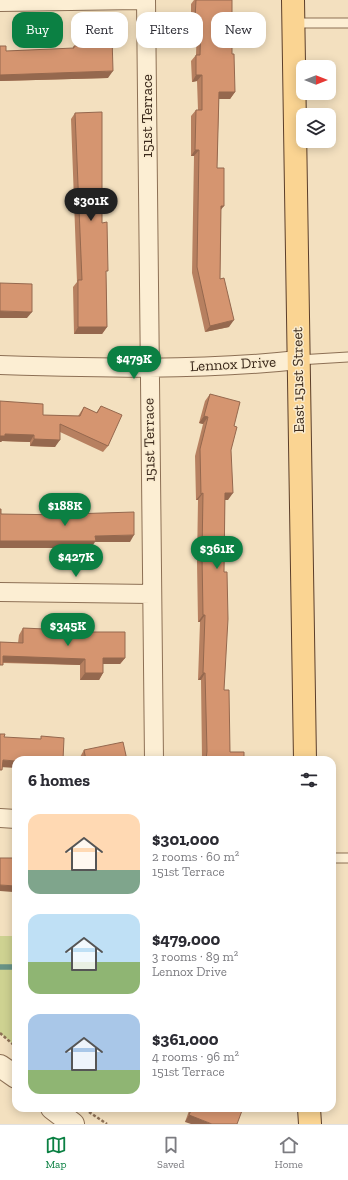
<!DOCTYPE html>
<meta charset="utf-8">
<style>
:root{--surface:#fff;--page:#f7f7f7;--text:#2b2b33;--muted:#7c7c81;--line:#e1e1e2;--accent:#0b8043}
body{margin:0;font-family:"Zilla Slab",serif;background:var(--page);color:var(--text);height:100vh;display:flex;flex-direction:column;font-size:15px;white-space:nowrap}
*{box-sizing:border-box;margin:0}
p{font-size:13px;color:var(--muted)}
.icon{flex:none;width:22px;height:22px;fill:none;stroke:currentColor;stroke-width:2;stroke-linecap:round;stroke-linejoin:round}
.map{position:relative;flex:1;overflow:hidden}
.side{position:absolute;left:12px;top:756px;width:324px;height:356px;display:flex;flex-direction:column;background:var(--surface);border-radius:12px;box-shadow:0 2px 10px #0003}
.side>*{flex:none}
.hud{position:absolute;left:12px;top:12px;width:324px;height:36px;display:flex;gap:8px}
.needle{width:26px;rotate:90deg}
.controls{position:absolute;left:296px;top:60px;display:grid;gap:8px}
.controls a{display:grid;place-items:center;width:40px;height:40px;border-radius:8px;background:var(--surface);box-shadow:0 2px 10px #0003;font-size:20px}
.price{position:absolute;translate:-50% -34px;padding:0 9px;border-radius:14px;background:var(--accent);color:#fff;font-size:13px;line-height:26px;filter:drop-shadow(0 1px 2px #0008)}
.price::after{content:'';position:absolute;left:50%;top:24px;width:12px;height:9px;margin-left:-6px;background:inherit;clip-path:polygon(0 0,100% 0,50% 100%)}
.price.selected{background:#222;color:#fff}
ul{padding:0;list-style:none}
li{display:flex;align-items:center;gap:12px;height:100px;padding:0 16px}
li span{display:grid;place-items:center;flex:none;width:112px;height:80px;border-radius:12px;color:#555}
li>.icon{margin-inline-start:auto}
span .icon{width:48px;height:48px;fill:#fffc;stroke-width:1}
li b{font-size:17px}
h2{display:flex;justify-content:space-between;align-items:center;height:48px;padding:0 16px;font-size:17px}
.tag{padding:0 14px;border-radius:12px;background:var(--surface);box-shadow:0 2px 10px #0003;font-size:14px;line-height:36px}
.tag.selected{background:var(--accent);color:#fff}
.dock{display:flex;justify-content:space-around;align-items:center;height:56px;border-top:1px solid var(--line);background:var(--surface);font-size:11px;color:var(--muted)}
.dock a{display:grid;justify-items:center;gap:2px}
.dock .selected{color:var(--accent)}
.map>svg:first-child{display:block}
.green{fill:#ced291}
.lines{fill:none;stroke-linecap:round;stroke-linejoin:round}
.stream{stroke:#689386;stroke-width:5.5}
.service-casing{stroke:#8d7055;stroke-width:11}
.minor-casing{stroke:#8d7055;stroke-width:20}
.tertiary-casing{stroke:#8d7055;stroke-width:24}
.primary-casing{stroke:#5b3e2a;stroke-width:24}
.path{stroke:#8d7055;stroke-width:2.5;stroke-dasharray:3 2;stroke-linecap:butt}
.service{stroke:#fceed3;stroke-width:9}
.minor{stroke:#fceed3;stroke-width:18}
.tertiary{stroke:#fceed3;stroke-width:22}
.primary{stroke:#fad492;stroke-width:22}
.wall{fill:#b78060}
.shaded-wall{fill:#95684e}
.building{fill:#d59570;stroke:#95684e}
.labels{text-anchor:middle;stroke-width:3;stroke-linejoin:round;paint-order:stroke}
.street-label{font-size:15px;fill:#3b291b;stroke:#f9ebcf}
</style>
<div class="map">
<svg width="348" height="1124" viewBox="0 0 348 1124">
<rect width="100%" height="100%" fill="#f3e0bf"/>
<path class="green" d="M0,936H16V1047L0,1033Z"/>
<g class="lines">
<path class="stream" d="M0,967H16"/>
<defs>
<path id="service" d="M293,23H348
M298,360L348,357
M332,858H348"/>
<path id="minor" d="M146,0L154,760
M0,2L140,0
M0,365C99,368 199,371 298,360
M0,592L151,594
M0,818L16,819"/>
<path id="tertiary" d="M0,1066L16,1077
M52,1108L73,1124"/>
<path id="primary" d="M293,0L305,760
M309,1108L310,1124"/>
</defs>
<use href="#service" class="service-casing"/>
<use href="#minor" class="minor-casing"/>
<use href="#tertiary" class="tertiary-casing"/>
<use href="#primary" class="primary-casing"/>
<path class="path" d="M0,1033L16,1047
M89,1112L107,1124"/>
<use href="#service" class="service"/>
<use href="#minor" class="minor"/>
<use href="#tertiary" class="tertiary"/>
<use href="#primary" class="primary"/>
</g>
<path class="wall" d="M194,0H232V54L235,92L230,99H219L217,168L221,211L220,279L229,327L205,332L192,273L194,156H191V116L196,110H198L197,81L192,82L191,61L196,55L197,24H191V4Z
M92,38L108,78L0,81V46L6,51L72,49L74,46L88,45V44Z
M75,113L102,223L106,273L107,327L102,334H74L73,287L77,282L71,119Z
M210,394L234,426L231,450L228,500H225L224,572V690L230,752L244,760H202L201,680H198L200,622H198L197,562L198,500H196L195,456L203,424L199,423L205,401Z
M0,401L43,415L78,416L84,407L96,413L101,406L108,446L103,452L60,432L55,447L30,446V442L2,441L1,442Z
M23,628L67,632L125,658L120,664H103V673L99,680H80V665L3,663L0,642L18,643L19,635Z
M84,750L127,760H80V757Z
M190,1108H243L185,1122Z"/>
<path class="shaded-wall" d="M195,18H201L197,24H191Z
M113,71L108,78L0,81V75Z
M196,75H202L197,81L192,82Z
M219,92H235L230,99H215Z
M195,150H199L194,156H191Z
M221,206H224L219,212Z
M0,311L32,312L27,318H0Z
M234,320L229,327L205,332L210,326Z
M78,327H107L102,334H74Z
M204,416L208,417L203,424L199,423Z
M5,434L34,435L30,442L2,441L1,442H0V436Z
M34,439L60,440L55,447L30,446Z
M203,493L198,500H196L201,494Z
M225,493H233L228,500H220Z
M134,535L130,542H95L91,548H0V541L95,536Z
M203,615H205L200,622H198Z
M3,656L85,659L80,665L0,662Z
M103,658H125L120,664H99Z
M85,673H103L99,680H80Z
M203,673H205L201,680H198Z
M3,760L16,761V768L0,767Z
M0,885L16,886V888L13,892L0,891Z
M189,1115L212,1124H191L185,1122Z"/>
<path class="building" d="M196,0H232V54H234L235,92H219L217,168H224V206H221L220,279L224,278L234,320L210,326L197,267L199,150H195L196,110H202V75H196V55H200L201,18H195Z
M112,37L113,71L0,75V46H6V51L74,48V46L93,45L92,38Z
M102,112V223L107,222L108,271H106L107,327H78V280H82L75,113Z
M0,283L32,284V312L0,311Z
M210,394L240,402L234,426L237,427L231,450L233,493H225L224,572H227L228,619L224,690H229L230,752H244V760H206L207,751L205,673H203L205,615H203L202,555L203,493L201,494L200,449L208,417L204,416Z
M0,401L43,404V415L80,416L84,407L97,413L101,406L122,415L108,446L60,424V440L34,439V435L5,434V436H0Z
M0,509H1V514L71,515V514L134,512V535L95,536L96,541H0Z
M23,628L67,630V632H125V658H103V673H85V659L3,656V665H0V642L23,643Z
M0,734H5L4,737L41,739V736L64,738L63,760H16V761L3,760L2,770H0Z
M123,742L127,760H86L84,750Z
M0,858H16V886L0,885Z
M192,1108H243L237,1124H212L189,1115Z"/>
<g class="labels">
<g class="street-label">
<text transform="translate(147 116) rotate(-90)" y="5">151st Terrace</text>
<text transform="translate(233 364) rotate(-3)" y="5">Lennox Drive</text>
<text transform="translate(298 380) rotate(-91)" y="5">East 151st Street</text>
<text transform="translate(149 440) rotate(-91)" y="5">151st Terrace</text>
</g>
</g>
</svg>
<div class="controls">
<a><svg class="needle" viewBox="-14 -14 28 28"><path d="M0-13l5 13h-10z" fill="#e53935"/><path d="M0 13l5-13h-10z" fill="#7c7c81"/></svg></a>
<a><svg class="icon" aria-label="layers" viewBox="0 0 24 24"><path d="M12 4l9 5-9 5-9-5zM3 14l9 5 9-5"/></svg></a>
</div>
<b class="price selected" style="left:91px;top:222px">$301K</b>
<b class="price" style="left:134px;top:380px">$479K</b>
<b class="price" style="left:65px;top:527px">$188K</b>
<b class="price" style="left:217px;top:570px">$361K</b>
<b class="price" style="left:76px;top:578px">$427K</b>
<b class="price" style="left:68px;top:647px">$345K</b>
<div class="hud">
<a class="tag selected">Buy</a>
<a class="tag">Rent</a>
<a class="tag">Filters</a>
<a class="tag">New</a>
</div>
<section class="side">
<h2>6 homes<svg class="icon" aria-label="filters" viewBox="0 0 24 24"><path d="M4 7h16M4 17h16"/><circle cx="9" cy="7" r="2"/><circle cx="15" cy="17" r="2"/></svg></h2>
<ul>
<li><span style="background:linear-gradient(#ffd9b3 70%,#7fa58c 0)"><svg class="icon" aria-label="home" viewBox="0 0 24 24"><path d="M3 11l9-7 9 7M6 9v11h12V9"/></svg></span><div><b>$301,000</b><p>2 rooms · 60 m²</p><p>151st Terrace</p></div></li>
<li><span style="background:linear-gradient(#bfe0f5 60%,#8fb573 0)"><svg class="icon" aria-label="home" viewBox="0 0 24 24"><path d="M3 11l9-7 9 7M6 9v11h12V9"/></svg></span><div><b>$479,000</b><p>3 rooms · 89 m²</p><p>Lennox Drive</p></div></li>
<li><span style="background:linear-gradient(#a9c7e8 70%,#8fb573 0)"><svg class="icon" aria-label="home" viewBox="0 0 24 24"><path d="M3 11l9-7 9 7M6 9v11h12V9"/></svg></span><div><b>$361,000</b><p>4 rooms · 96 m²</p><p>151st Terrace</p></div></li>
</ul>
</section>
</div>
<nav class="dock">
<a class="selected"><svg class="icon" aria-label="map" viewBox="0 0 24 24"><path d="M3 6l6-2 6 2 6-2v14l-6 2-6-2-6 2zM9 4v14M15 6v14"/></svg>Map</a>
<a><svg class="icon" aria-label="saved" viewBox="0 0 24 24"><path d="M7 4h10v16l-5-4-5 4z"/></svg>Saved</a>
<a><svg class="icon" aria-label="home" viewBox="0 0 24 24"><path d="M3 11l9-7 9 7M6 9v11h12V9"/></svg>Home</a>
</nav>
